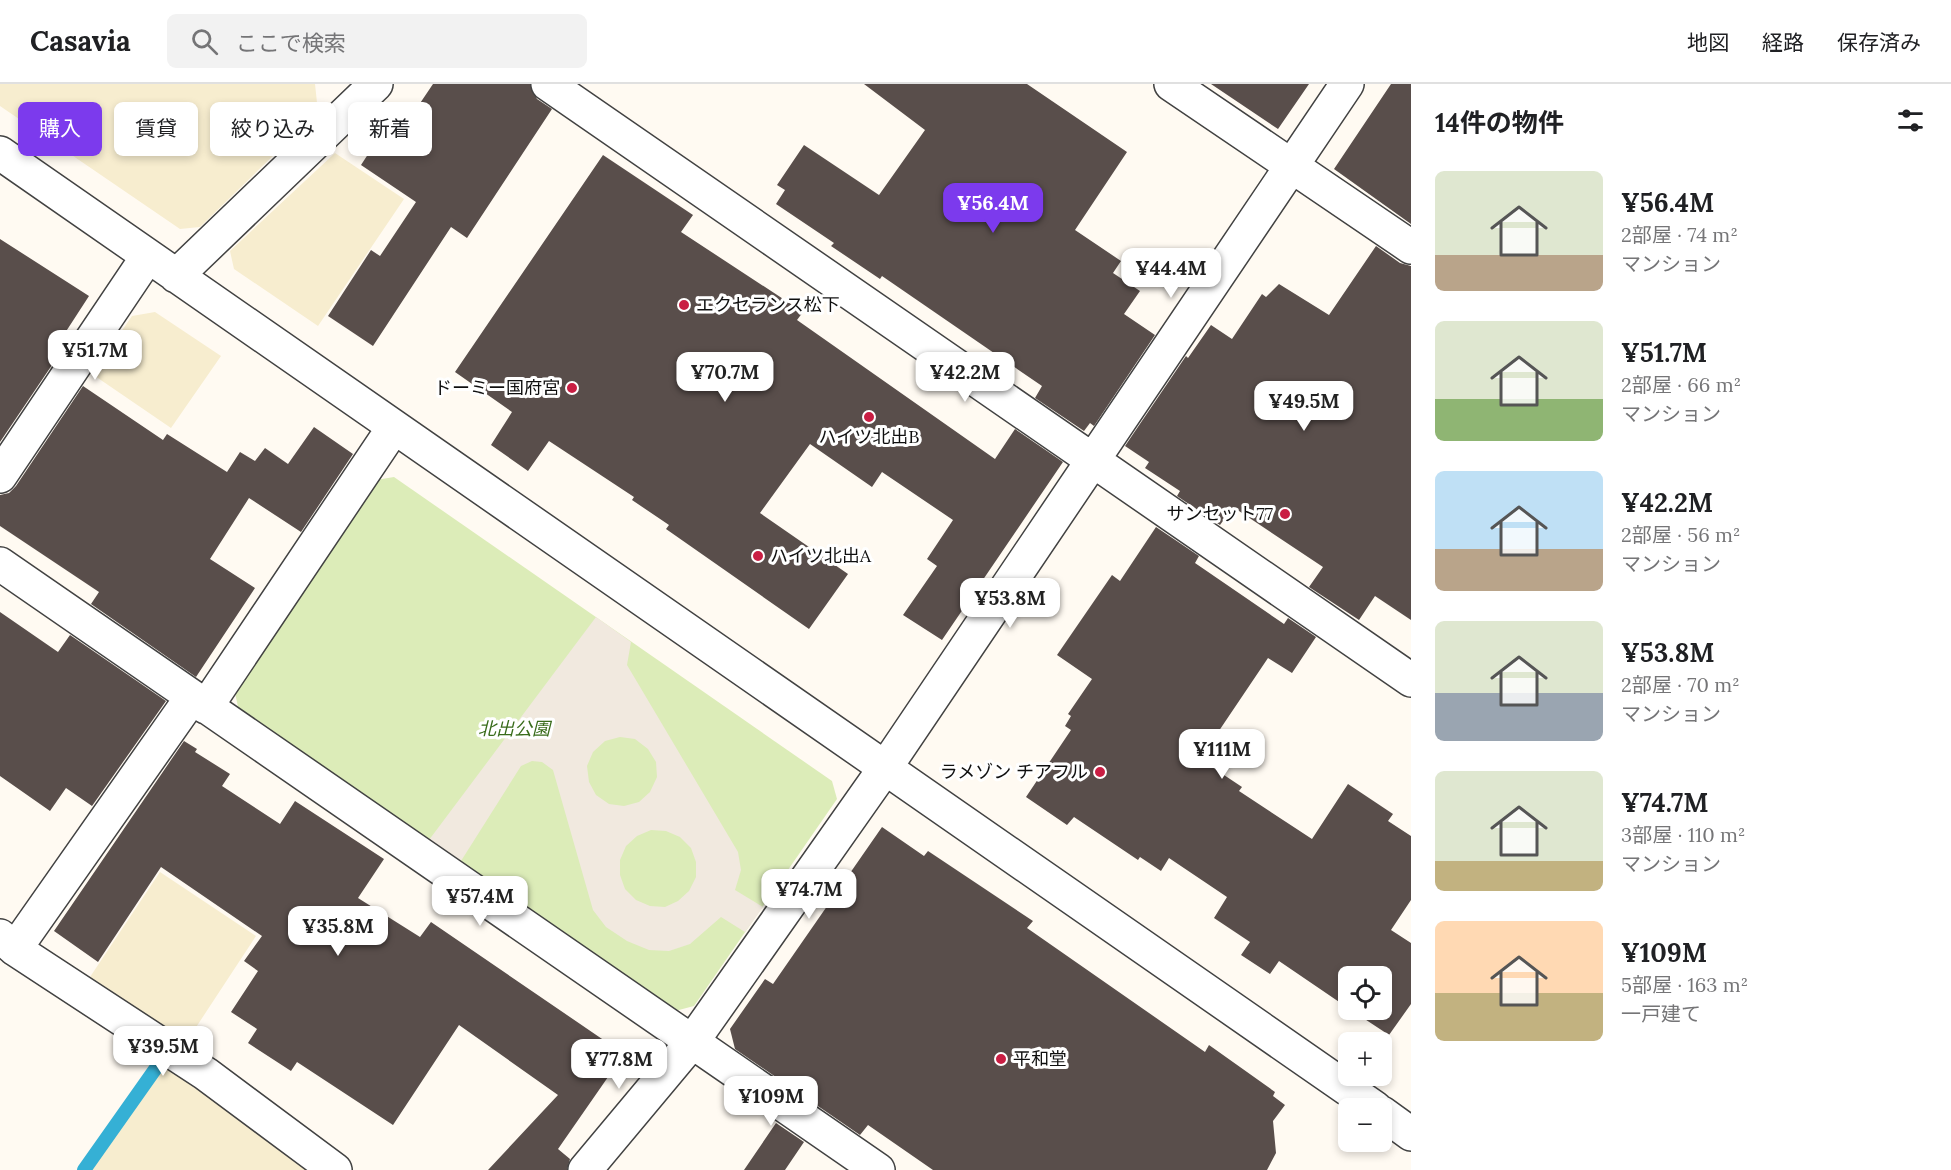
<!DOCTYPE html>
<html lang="ja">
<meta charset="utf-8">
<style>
:root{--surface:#fff;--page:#f2f2f2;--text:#202124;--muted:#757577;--line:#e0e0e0;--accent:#7c3aed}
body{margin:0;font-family:Lora,"Noto Sans JP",serif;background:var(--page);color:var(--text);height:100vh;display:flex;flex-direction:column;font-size:22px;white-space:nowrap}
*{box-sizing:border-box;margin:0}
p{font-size:20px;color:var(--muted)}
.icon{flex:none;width:33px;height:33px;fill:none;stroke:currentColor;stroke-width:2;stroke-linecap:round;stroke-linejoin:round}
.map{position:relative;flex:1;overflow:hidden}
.side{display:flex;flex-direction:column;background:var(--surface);width:540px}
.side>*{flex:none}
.top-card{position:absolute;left:18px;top:18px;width:570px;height:54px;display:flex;gap:12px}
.buttons{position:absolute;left:1338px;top:882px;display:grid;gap:12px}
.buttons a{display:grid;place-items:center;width:54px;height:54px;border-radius:9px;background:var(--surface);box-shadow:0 3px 9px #0003;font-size:30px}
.price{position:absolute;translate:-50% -51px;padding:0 14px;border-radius:12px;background:#fff;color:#222;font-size:20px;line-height:39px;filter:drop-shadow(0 2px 3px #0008)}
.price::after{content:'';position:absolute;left:50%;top:36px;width:18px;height:14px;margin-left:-9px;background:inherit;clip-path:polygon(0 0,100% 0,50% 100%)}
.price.selected{background:var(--accent);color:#fff}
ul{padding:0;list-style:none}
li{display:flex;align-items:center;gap:18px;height:150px;padding:0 24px}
li span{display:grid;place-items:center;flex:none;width:168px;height:120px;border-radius:9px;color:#555}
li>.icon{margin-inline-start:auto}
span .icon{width:72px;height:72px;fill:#fffc;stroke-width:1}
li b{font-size:26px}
h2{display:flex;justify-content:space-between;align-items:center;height:72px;padding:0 24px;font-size:26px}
.chip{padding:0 21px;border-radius:9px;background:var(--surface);box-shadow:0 3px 9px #0003;font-size:21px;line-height:54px}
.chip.selected{background:var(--accent);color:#fff}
header{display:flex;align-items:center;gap:36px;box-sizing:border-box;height:84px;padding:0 30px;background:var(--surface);border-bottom:2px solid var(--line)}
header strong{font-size:28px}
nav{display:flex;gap:33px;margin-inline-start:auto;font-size:21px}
.search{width:420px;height:54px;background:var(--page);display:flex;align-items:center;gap:15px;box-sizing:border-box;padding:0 21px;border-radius:9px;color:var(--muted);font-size:22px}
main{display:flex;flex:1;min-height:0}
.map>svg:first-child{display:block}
.farmland{fill:#f7edcf}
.green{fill:#dcecb8}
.plaza{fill:#f1e9df;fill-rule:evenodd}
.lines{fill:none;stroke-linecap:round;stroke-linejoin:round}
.stream{stroke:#35b0d5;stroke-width:14}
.building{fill:#594e4b}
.minor-casing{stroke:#424242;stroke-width:36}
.minor{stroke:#fff;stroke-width:33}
.poi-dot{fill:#c91e43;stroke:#fff;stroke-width:2}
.labels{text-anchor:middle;stroke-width:6;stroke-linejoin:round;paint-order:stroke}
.poi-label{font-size:18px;fill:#0f0f0f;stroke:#fff;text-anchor:start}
.park-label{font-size:18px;font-style:italic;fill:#396c1b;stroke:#fff}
</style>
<header>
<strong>Casavia</strong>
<div class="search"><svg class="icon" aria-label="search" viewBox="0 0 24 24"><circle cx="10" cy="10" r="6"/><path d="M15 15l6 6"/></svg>ここで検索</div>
<nav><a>地図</a><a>経路</a><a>保存済み</a></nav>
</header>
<main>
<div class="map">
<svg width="1411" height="1086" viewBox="0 0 1411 1086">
<rect width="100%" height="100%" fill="#fffaf2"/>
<path class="farmland" d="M0,0H315L318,28L200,143L180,145L0,22Z
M335,69L404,115L318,242L234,185L230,167Z
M155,228L221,272L171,344L92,290L132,232Z
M160,788L256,852L187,957L90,893Z
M165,980L312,1086H91Z"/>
<path class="green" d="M394,393L832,697L837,715L694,922L675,927L238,623L234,604L376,396Z"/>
<path class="plaza" d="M596,533L631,558L627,581L738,768L741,786L735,806L763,823L745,848L721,833L690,860L669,867L649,866L627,857L606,843L593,826L553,686L542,678L532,677L521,682L461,777L429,756ZM620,653L635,655L648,665L656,678L657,693L650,708L639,718L624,722L609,720L596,711L589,698L587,682L593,668L605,657ZM651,746L666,747L680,753L691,764L696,778V793L689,807L678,817L665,823L650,822L636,816L625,805L620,791V776L626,762L637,752Z"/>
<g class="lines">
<path class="stream" d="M84,1086L156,984"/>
</g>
<path class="building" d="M433,0H530L537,15L552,25L467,154L451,143L373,262L328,232L371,166L380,172L416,118L361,81L389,38L392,40L394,36L404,43Z
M864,0H1027L1127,68L1075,146L1121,177L1113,189L1140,207L1124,230L1155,251L1094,342L1090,339L1084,347L1035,314L1042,302L882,192L880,195L831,162L834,159L776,120L785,106L777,101L804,61L879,111L925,46Z
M1211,0H1309L1278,45Z
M1391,0H1411V140L1334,85Z
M603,71L693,131L681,148L803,228L797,236L995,375L1015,345L1063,378L942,556L903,531L937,482L927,475L953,436L882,388L872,403L810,360L760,429L848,490L809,545L666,445L669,441L632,416L634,413L549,357L528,387L491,361L512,328L455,288Z
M0,155L89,212L52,269L57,272L52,281L0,358Z
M1376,162L1400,179L1411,182V536L1375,512L1359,536L1309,503L1323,483L1233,423L1220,441L1177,412L1180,407L1145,384L1149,378L1125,362L1186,272L1188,274L1211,241L1232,255L1262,210L1266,213L1279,200L1329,231Z
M83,302L163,356L167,350L227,388L240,368L255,377L265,364L288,380L314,343L353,370L301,448L249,414L210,475L255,504L196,593L91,520L99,508L0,442V411L9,409L16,402Z
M1156,443L1199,472L1195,479L1284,540L1288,534L1316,553L1292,589L1268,574L1200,675L1242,703L1239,707L1312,755L1348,700L1393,730L1388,737L1411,752V816L1391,846L1411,859V920L1389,951L1351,926H1382V892H1348V924L1279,877L1270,890L1241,871L1250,858L1214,834L1227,813L1169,774L1161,787L1140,773L1138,776L1074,733L1067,741L1026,713L1071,646L1065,642L1071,632L1068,630L1092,595L1057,571L1112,491L1120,497Z
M0,528L58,568L70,551L166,617L92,722L66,704L50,727L0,692Z
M184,657L197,665L195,668L230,690L222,702L280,740L295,717L384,775L358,814L420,853L431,838L624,970L558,1065L570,1075L567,1086H488L558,1011L459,941L393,1041L297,978L291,987L248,959L257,945L231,928L258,887L244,877L262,852L161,783L98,878L54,847Z
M882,743L924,772L928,767L1033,837L1027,844L1205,968L1209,961L1275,1008L1273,1012L1285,1021L1273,1037L1276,1069L1267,1086H933L868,1041L860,1051L735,965L730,945L765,895L773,900Z
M776,1039L804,1058L785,1086H744Z"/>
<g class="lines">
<defs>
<path id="minor" d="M548,0L1411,596
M1171,0L1411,163
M0,69L1375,1024
M176,192L376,0
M0,392L148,172
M0,480L878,1086
M206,623L394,343
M0,852L15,865L206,990L335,1086
M15,865L192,613
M1382,1029L1411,1050
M585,1086L692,958L885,684L1347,0"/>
</defs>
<use href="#minor" class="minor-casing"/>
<use href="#minor" class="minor"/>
</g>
<g class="poi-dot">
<circle cx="684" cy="221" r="6"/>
<circle cx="572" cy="304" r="6"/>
<circle cx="869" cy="333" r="6"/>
<circle cx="1285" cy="430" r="6"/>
<circle cx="758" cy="472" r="6"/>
<circle cx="1100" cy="688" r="6"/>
<circle cx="1001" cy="975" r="6"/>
</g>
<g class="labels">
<g class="poi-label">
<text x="696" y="227">エクセランス松下</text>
<text x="560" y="310" text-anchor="end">ドーミー国府宮</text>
<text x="869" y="359" text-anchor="middle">ハイツ北出B</text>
<text x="1273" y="436" text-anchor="end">サンセット77</text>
<text x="770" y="478">ハイツ北出A</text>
<text x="1088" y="694" text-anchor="end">ラメゾン チアフル</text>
<text x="1013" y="981">平和堂</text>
</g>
<g class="park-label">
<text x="514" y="651">北出公園</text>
</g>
</g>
</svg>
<div class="buttons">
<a><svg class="icon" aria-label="locate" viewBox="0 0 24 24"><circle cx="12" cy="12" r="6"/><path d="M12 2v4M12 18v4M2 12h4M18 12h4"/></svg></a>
<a>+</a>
<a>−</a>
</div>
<b class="price selected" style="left:993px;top:150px">¥56.4M</b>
<b class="price" style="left:1171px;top:215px">¥44.4M</b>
<b class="price" style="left:95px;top:297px">¥51.7M</b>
<b class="price" style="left:725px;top:319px">¥70.7M</b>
<b class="price" style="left:965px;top:319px">¥42.2M</b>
<b class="price" style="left:1304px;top:348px">¥49.5M</b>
<b class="price" style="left:1010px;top:545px">¥53.8M</b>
<b class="price" style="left:1222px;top:696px">¥111M</b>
<b class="price" style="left:809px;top:836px">¥74.7M</b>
<b class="price" style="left:480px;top:843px">¥57.4M</b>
<b class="price" style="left:338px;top:873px">¥35.8M</b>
<b class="price" style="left:163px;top:993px">¥39.5M</b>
<b class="price" style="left:619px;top:1006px">¥77.8M</b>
<b class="price" style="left:771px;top:1043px">¥109M</b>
<div class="top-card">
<a class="chip selected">購入</a>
<a class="chip">賃貸</a>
<a class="chip">絞り込み</a>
<a class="chip">新着</a>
</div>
</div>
<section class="side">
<h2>14件の物件<svg class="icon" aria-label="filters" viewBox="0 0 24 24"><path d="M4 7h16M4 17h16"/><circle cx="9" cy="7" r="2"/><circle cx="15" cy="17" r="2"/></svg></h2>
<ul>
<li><span style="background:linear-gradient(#dfe7d0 70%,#b9a48a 0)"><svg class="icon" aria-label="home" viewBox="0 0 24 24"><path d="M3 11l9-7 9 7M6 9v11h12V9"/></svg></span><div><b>¥56.4M</b><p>2部屋 · 74 m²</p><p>マンション</p></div></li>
<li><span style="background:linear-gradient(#dfe7d0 65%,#8fb573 0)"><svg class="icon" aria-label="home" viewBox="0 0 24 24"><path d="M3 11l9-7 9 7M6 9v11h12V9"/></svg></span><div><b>¥51.7M</b><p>2部屋 · 66 m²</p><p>マンション</p></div></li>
<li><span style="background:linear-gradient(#bfe0f5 65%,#b9a48a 0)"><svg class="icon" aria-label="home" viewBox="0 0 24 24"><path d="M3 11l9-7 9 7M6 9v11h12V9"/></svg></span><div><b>¥42.2M</b><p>2部屋 · 56 m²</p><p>マンション</p></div></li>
<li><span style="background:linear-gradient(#dfe7d0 60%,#9aa5b1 0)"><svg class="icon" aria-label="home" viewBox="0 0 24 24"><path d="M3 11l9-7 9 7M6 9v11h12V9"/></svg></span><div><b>¥53.8M</b><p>2部屋 · 70 m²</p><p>マンション</p></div></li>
<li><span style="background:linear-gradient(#dfe7d0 75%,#c2b280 0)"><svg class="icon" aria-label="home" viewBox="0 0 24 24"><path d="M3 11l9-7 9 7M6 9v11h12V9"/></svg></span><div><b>¥74.7M</b><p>3部屋 · 110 m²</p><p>マンション</p></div></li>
<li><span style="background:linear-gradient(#ffd9b3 60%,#c2b280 0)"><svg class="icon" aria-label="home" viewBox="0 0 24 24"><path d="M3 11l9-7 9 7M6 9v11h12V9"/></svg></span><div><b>¥109M</b><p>5部屋 · 163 m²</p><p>一戸建て</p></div></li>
</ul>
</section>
</main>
